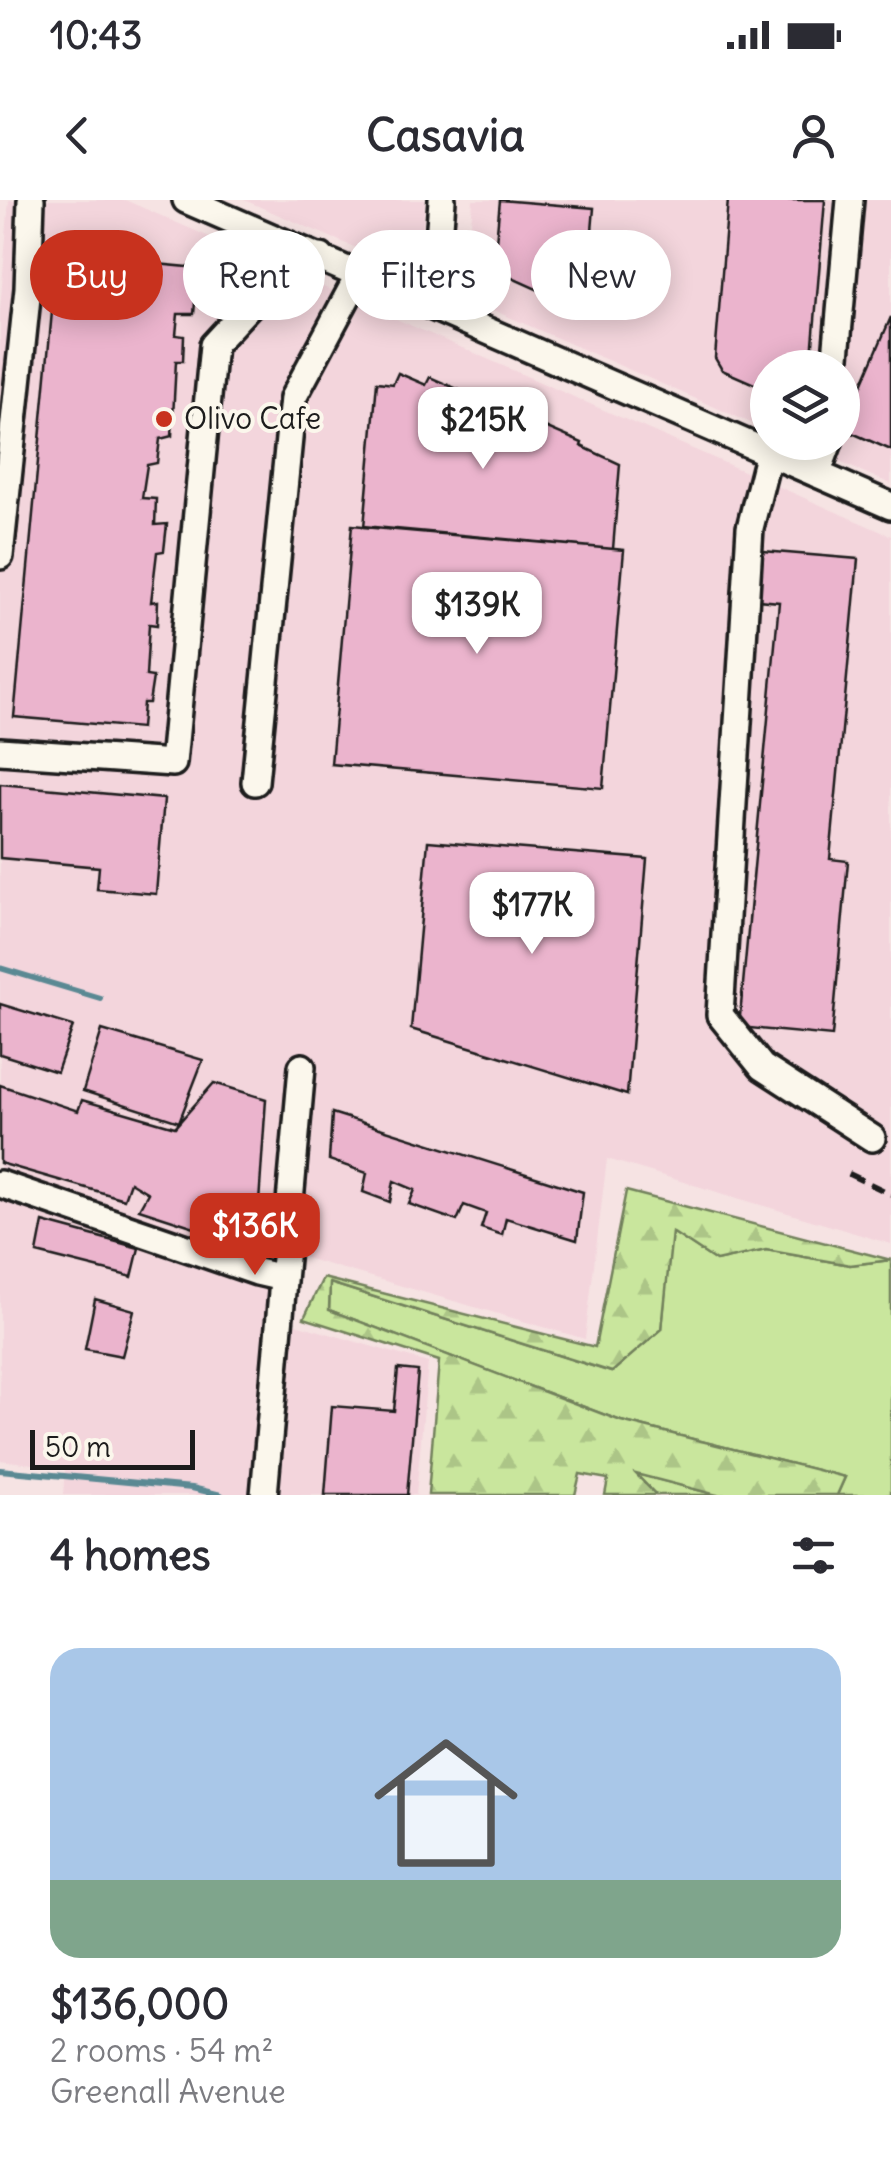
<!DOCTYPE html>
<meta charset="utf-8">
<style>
:root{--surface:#fff;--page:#f2f2f3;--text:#2b2b33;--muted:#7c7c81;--accent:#c8321e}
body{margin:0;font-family:Delius,sans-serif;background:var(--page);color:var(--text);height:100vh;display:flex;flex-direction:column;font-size:38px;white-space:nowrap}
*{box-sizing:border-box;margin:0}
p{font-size:32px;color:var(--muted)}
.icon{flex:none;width:55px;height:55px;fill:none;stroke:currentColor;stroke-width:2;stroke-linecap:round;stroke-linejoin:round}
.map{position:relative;height:1295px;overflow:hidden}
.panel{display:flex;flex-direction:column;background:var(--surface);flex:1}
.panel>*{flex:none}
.top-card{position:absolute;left:30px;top:30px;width:832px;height:90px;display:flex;gap:20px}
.fabs{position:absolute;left:750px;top:150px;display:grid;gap:20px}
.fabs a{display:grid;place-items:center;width:110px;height:110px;border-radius:50%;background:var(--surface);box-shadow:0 5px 25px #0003;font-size:50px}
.scale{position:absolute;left:30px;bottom:25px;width:165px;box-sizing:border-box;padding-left:10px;border:5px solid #1c1c1c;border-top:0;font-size:28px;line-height:35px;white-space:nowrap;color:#1c1c1c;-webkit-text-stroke:8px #fbf7ec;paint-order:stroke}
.price{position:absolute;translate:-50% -85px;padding:0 22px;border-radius:20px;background:#fff;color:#222;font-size:32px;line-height:65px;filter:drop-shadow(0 2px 5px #0008)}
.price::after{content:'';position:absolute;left:50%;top:60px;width:30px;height:22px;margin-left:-15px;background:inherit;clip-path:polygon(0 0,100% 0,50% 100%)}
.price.selected{background:var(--accent);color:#fff}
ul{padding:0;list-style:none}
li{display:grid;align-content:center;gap:20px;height:530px;padding:0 50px}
li span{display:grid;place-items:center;height:310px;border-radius:30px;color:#555}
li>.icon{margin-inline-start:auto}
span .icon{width:180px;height:180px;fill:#fffc;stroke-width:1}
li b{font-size:42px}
h2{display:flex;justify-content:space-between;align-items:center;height:120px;padding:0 50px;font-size:42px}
.chip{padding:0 35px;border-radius:45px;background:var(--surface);box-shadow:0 5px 25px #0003;font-size:35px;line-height:90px}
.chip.selected{background:var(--accent);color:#fff}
.status{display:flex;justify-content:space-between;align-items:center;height:70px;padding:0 50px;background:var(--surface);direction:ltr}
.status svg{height:28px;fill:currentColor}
header{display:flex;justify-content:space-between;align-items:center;height:130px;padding:0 50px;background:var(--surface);font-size:45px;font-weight:700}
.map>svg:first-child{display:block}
.built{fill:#f3d5dc}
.green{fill:#c9e69d;stroke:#72815c;stroke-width:2.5}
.forest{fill:url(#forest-firs);stroke:#72815c;stroke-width:2.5}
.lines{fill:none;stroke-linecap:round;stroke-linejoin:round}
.stream{stroke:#5a8993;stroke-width:6}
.building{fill:#ebb4cd;stroke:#1c1c1c;stroke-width:2.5}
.minor-casing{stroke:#1c1c1c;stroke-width:32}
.minor{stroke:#fbf7ec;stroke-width:25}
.rail{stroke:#1c1c1c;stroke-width:6;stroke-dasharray:15 8;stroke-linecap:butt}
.poi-dot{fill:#c8321e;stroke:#fbf7ec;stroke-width:4}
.labels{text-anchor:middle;stroke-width:8;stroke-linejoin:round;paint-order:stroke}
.poi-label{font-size:30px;fill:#1c1c1c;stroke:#fbf7ec;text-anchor:start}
</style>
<div class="status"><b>10:43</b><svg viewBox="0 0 49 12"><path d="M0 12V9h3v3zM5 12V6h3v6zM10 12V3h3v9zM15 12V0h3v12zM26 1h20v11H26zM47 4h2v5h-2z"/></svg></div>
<header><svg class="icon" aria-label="back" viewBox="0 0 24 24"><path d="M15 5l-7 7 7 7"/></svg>Casavia<svg class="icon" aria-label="person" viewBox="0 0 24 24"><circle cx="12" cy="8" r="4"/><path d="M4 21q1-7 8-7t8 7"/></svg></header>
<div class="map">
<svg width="891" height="1295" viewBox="0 0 891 1295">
<defs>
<pattern id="forest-firs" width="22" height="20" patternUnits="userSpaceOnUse" patternTransform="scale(2.5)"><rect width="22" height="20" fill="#c9e69d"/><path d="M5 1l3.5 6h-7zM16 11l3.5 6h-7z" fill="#acc587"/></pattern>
</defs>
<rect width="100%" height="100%" fill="#f6e3e3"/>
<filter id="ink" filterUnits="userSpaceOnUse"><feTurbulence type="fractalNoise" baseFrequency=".01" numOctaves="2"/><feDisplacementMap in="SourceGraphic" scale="20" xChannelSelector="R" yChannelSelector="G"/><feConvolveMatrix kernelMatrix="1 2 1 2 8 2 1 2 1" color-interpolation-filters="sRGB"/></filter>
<g filter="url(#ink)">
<path class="built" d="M9,0H125L891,336V1044L607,959L585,1139L295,1055L254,1295H63L65,1268L0,1260V110Z
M244,0H425L422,36L411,55L399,62H389Z
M473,0H891V284L795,243L842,242V168H768L767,230L486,107L472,95L467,75Z
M289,1122L428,1163L416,1295H275Z"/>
<path class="green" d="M671,1031L716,1061L766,1050L850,1065L891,1060V1295H837L845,1277L621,1221L329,1110L330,1083L611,1172L662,1129Z
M634,1273L717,1295H656Z"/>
<path class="forest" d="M626,991L891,1060L850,1065L766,1050L716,1061L672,1032L662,1129L612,1172L330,1083L329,1110L621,1221L845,1277L837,1295H717L636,1274L656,1295H605L608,1279L580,1274L575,1295H428L439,1161L304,1118L323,1078L595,1147Z"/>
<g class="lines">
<path class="stream" d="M0,768L100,798
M0,1270L192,1288L221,1295"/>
</g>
<path class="building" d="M500,0L594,8L585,111L501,73L494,63Z
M728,0H825L811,168H768V190L722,170L715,158Z
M72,56L198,68L194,114H178L176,135L184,136L183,161H176L172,236L160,239L157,263L147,265L142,298L156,299L155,325L167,324L164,351L157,352L151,402L158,401L157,425L149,424L146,476L153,477L149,503H143L141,528L14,517L53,101L69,85Z
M891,117V250L843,229Z
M398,173L426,185L430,177L582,243L581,246L620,264L613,349L364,327L377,182L393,184Z
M352,325L624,350L603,588L331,564Z
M763,351L858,359L830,659L848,661L832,836L739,827L779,402L758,400Z
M0,584L164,599L156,694L97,689L99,667L0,658Z
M428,641L647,659L627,895L411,829Z
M0,804L73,826L57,872L0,854Z
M102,830L203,860L179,922L83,891Z
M214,883L266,899L256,1047L139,1009L148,993L130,982L124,999L0,963V885L78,911L82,900L175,927Z
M332,913L583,992L577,1040L506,1018L502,1035L481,1028L486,1013L464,1005L457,1021L409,1004L415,990L394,981L390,1002L363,992L367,973L329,960Z
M43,1022L139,1048L132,1077L37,1053Z
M95,1099L134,1110L122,1156L85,1149Z
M398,1169L418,1171L407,1295H325L332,1206L394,1211Z"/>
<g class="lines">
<defs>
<path id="minor" d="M186,0L891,306
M425,102L438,52L442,0
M835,168L850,0
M769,252L750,328L720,815L762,867L872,938
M817,274L829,242
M0,356L28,88L31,0
M0,551L173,563L213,145L262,92L321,57
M255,582L293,198L360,73
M0,984L257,1072L283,1078
M264,1295L302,867"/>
</defs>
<use href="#minor" class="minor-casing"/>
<use href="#minor" class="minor"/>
<path class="rail" d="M849,974L891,994"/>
</g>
</g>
<circle class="poi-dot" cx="164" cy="219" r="10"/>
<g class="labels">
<g class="poi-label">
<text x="184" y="229">Olivo Cafe</text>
</g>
</g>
</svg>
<div class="fabs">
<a><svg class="icon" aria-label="layers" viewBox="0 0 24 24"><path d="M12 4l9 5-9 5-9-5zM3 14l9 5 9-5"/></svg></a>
</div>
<div class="scale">50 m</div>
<b class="price" style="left:483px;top:272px">$215K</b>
<b class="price" style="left:477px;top:457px">$139K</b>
<b class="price" style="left:532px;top:757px">$177K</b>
<b class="price selected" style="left:255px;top:1078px">$136K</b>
<div class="top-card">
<a class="chip selected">Buy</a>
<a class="chip">Rent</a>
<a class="chip">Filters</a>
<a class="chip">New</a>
</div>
</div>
<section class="panel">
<h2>4 homes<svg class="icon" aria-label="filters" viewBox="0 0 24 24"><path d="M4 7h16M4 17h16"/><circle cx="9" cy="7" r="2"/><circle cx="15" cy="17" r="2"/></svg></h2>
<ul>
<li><span style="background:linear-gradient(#a9c7e8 75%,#7fa58c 0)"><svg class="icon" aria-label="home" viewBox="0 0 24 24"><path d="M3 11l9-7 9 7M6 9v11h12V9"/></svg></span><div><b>$136,000</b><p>2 rooms · 54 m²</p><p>Greenall Avenue</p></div></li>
</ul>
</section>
